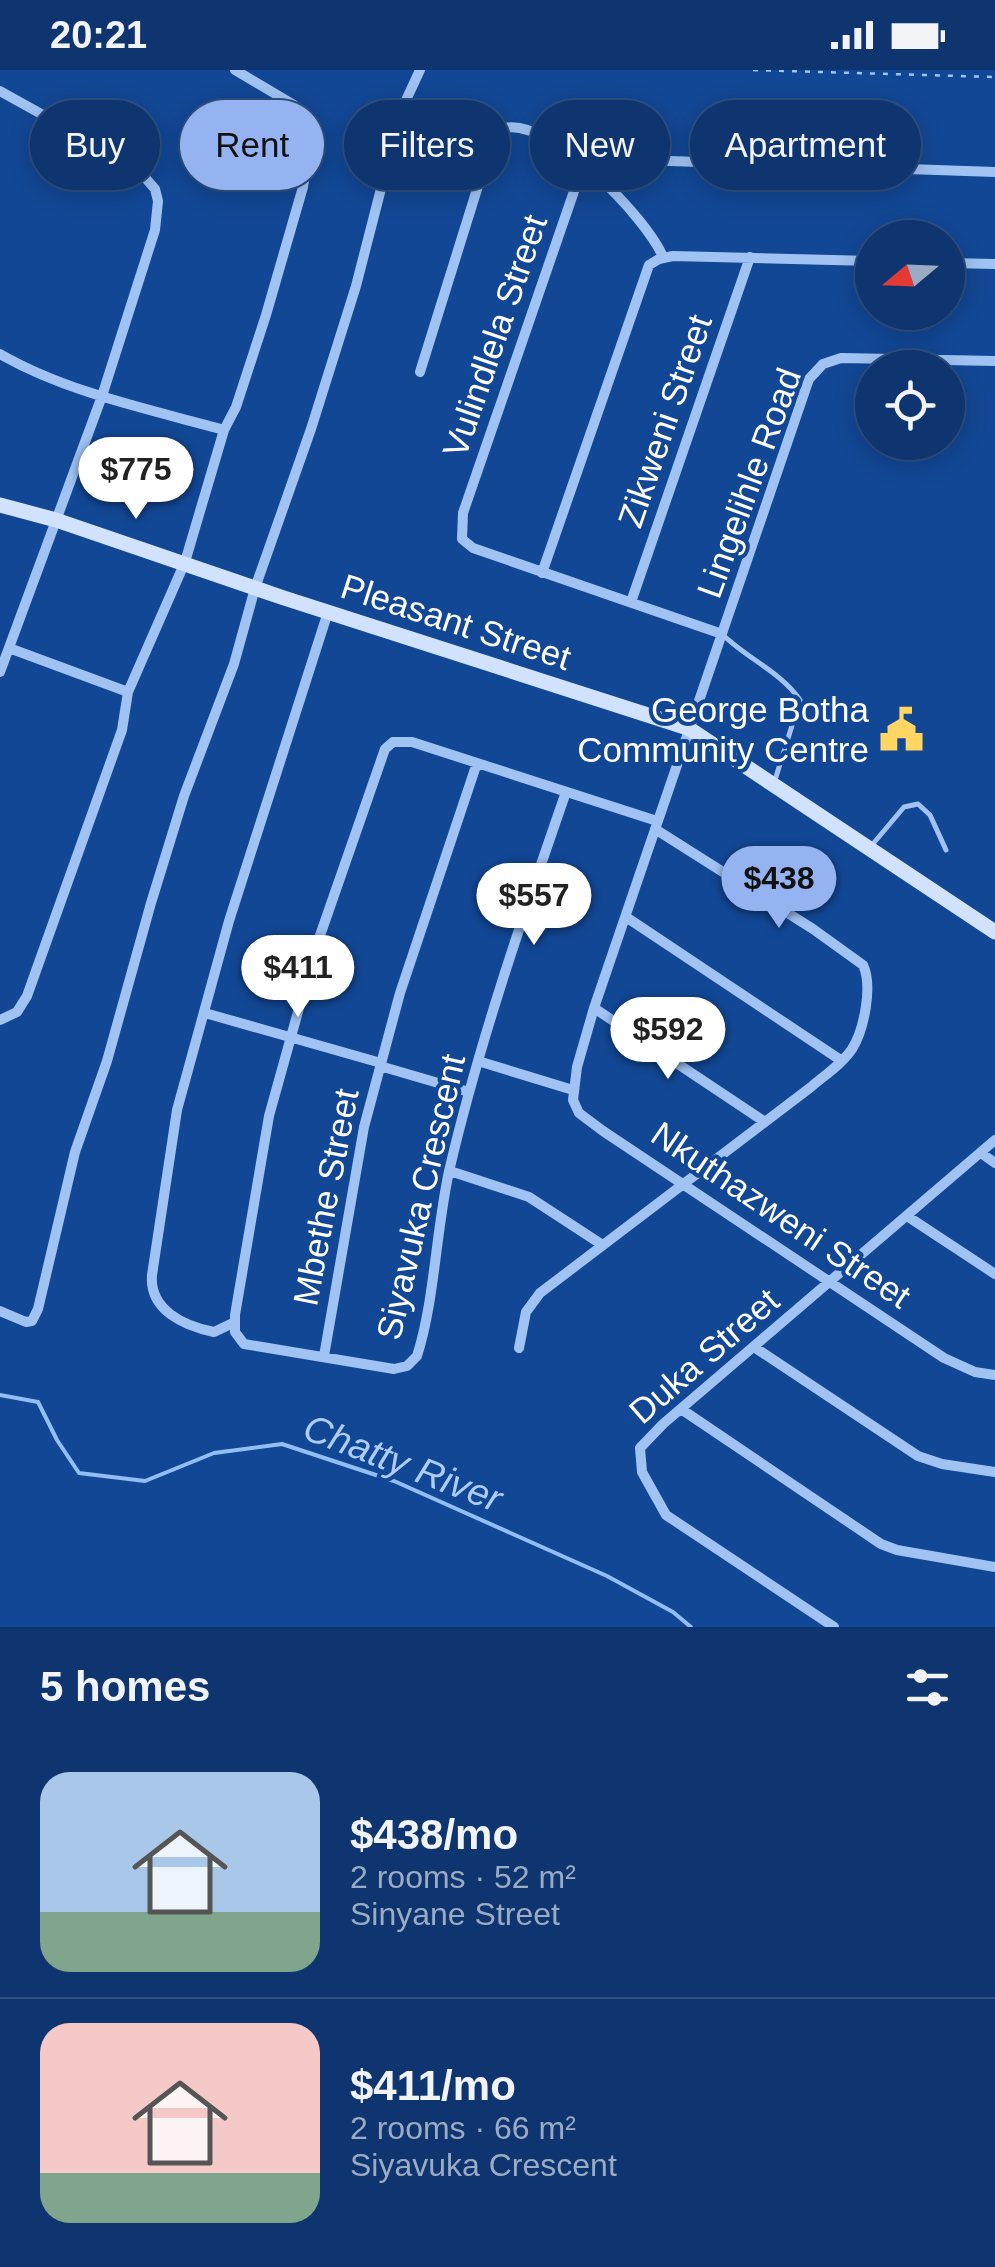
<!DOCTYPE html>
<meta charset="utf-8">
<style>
:root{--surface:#0e3570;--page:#1c4078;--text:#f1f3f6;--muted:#9babc3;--line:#2e5083;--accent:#95b2f1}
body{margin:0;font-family:Arial,sans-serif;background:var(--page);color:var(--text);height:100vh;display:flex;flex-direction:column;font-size:38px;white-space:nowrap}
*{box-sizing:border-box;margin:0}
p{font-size:32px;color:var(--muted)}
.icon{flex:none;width:55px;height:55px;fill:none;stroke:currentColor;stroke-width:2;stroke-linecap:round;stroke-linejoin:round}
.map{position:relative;height:1557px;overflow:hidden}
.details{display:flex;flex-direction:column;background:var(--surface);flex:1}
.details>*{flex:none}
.top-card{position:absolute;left:30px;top:30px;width:935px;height:90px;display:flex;gap:20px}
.needle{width:65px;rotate:251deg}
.fabs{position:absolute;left:855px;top:150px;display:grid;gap:20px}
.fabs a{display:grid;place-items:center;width:110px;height:110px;border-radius:50%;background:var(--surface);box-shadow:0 5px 25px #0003,0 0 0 2px var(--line);font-size:50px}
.price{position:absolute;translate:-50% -85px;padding:0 22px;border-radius:35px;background:#fff;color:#222;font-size:32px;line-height:65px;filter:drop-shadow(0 2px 5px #0008)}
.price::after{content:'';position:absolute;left:50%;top:60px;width:30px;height:22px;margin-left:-15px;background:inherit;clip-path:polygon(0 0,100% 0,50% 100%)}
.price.active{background:var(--accent);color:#111}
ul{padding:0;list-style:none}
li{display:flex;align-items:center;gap:30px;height:250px;padding:0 40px}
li+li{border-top:2px solid var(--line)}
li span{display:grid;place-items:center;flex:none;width:280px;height:200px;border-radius:30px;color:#555}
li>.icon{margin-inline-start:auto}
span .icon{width:120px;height:120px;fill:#fffc;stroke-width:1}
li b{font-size:42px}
h2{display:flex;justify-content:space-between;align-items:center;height:120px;padding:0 40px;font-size:42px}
.pill{padding:0 35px;border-radius:45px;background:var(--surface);box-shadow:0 5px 25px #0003,0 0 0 2px var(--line);font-size:35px;line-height:90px}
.pill.active{background:var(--accent);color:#111}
.status{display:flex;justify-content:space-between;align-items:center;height:70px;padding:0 50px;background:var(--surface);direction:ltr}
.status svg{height:28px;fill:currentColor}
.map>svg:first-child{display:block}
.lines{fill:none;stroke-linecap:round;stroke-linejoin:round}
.stream{stroke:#92bef6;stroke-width:4}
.path{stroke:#a0c3f3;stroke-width:2.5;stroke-dasharray:5 8;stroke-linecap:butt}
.lane{stroke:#a0c3f3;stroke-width:5}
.street{stroke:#a0c3f3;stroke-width:10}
.secondary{stroke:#d0e2fd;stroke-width:15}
.labels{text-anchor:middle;stroke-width:8;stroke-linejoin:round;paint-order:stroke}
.street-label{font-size:35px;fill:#fff;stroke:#124795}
.poi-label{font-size:35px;fill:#fff;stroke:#124795;text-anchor:end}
.water-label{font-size:38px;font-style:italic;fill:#accdfa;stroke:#124795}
</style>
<div class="status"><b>20:21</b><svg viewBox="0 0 49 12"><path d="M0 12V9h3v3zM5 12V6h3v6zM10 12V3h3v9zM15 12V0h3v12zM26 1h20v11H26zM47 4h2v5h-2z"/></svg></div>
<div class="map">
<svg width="995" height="1557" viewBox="0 0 995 1557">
<rect width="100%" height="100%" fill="#124795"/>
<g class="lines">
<path class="stream" d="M0,1325L38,1332L57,1370L79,1403L145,1411L214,1383L282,1374L394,1411L607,1506L673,1542L691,1557"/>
<path class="path" d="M753,0L995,7"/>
<path class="lane" d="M722,564C746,588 781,602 800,630L775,710
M872,775L904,737L918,734L930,745L946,780"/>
<path class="street" d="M0,21L135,96L155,119L158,131L155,160L102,326L0,602
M948,193L995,194
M0,284C68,323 149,339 224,360
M995,291L841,288L823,294L809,309L594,938L577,997L573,1030L579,1043L603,1061L944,1288L975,1302L995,1305
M420,302L483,100L493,74L505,58C551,48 647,148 663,187
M542,503L649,195L659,189L673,186L872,191
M631,532L750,187
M722,564L473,478L462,469L463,443L581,101L591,91L613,89L995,102
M9,578L128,622
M566,722C523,846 480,970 450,1097C436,1157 435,1230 417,1286L407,1296L394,1299L244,1274L235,1262V1245L269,1046L316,877L385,679L393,672H412L657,751
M626,847L842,991
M594,938L765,1052
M205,943L381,993
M0,950L17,942L27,926L122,660L128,622L185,492L224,360L236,337L266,245L303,117L310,73L308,53L294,35L235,0
M478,991L573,1020
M380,996L469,1022
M981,1083L995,1093
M450,1101L529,1127L601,1174
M907,1146L995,1204
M0,1241L26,1252L32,1251L38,1239L75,1082L107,991L151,833L184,726L234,594L255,518L311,359L356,216L401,41L420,0
M235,1252L214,1262C184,1256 149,1240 152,1205L177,1040L229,851L328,542
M754,1277L918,1386L942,1394L995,1402
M519,1278L526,1242L540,1223L811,1017C825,1005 842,994 852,979C864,960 873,916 863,895L813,859L655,759
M324,1286L364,1057L400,923L477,693
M681,1339L881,1474L897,1480L995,1497
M834,1557L666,1445L642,1402L640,1378L663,1354L995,1070"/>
<path class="secondary" d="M0,435L56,450L284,528L688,658L995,862"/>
</g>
<defs>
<symbol id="civic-bare" viewBox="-9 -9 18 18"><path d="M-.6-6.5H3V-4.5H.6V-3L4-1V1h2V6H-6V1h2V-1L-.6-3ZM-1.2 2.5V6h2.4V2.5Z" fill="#ffd662" stroke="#124795" stroke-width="2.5" paint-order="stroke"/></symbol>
</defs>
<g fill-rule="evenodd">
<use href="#civic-bare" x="870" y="628" width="63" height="63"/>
</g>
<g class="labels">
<g class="street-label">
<text transform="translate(495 266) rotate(-71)" y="12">Vulindlela Street</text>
<text transform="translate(665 351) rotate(-71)" y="12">Zikweni Street</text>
<text transform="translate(749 413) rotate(-70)" y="12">Lingelihle Road</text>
<text transform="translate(456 552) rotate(18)" y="12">Pleasant Street</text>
<text transform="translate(326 1127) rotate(-79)" y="12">Mbethe Street</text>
<text transform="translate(421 1127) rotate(-77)" y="12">Siyavuka Crescent</text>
<text transform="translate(781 1145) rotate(34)" y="12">Nkuthazweni Street</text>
<text transform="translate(704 1286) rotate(-41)" y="12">Duka Street</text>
</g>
<g class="poi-label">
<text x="869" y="652">George Botha<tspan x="869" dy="40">Community Centre</tspan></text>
</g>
<g class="water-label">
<text transform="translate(403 1393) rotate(21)" y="13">Chatty River</text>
</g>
</g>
</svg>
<div class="fabs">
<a><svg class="needle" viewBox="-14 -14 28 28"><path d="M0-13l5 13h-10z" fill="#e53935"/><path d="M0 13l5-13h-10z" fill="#9babc3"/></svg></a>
<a><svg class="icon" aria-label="locate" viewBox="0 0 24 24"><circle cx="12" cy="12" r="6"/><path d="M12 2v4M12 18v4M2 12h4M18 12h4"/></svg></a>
</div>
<b class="price" style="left:136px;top:452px">$775</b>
<b class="price active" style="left:779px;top:861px">$438</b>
<b class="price" style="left:534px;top:878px">$557</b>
<b class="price" style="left:298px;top:950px">$411</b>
<b class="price" style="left:668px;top:1012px">$592</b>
<div class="top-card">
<a class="pill">Buy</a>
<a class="pill active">Rent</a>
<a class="pill">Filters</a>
<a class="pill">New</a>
<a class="pill">Apartment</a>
</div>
</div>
<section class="details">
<h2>5 homes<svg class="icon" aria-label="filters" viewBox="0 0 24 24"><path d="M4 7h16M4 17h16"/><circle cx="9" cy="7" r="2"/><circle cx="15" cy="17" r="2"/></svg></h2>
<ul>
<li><span style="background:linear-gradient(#a9c7e8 70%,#7fa58c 0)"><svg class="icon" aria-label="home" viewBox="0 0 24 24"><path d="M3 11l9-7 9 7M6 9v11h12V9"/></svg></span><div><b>$438/mo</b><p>2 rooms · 52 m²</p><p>Sinyane Street</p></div></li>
<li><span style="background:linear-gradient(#f6c9c9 75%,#7fa58c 0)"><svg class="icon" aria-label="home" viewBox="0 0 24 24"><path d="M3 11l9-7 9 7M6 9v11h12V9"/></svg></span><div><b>$411/mo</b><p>2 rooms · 66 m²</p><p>Siyavuka Crescent</p></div></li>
</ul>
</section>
